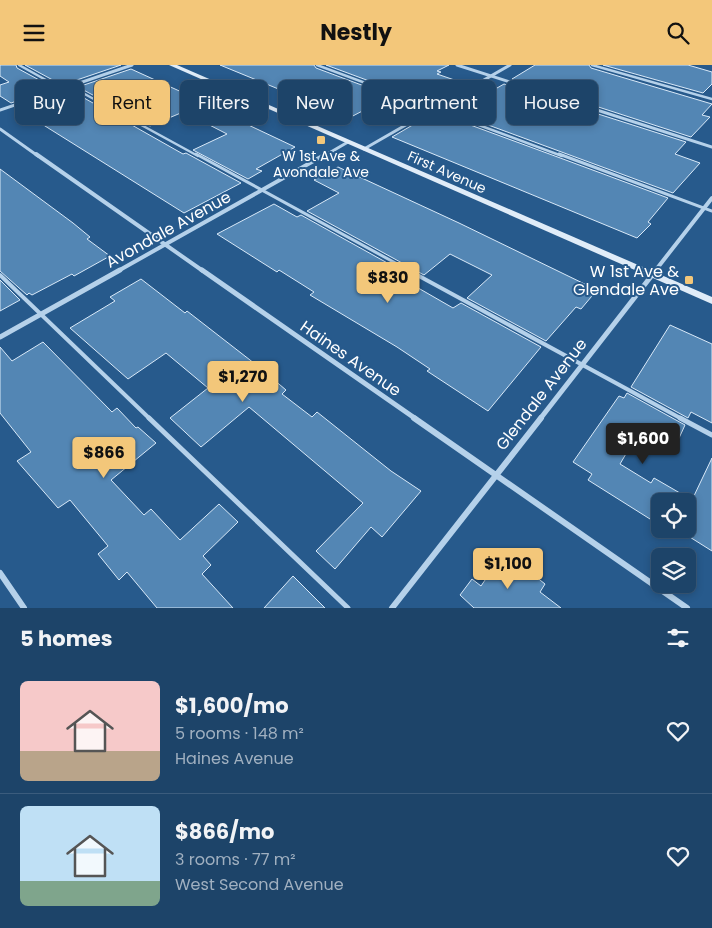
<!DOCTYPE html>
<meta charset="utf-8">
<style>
:root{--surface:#1d4469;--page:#2a4e71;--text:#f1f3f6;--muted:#a0b0c0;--line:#3b5c7d;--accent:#f3c77a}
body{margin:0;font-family:Poppins,sans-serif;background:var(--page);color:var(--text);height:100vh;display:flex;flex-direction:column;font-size:19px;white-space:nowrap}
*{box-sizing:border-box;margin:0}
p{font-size:16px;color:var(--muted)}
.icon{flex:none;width:28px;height:28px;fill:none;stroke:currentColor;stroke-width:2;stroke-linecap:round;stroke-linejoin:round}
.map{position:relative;height:543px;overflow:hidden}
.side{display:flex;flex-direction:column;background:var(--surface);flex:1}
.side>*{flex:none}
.hud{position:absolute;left:15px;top:15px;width:682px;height:45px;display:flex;gap:10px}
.controls{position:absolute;left:651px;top:428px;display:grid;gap:10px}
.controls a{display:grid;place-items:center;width:45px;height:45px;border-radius:8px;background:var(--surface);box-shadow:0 2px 8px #0003,0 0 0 1px var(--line);font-size:25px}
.price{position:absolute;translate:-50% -42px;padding:0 11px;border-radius:5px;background:var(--accent);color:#111;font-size:16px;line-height:32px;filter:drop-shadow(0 1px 2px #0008)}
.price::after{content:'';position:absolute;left:50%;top:30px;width:15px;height:11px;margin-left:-8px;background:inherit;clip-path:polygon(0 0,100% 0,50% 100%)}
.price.current{background:#222;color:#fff}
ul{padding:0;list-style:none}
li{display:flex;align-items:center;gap:15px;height:125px;padding:0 20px}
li+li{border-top:1px solid var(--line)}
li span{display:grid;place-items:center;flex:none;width:140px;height:100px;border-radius:8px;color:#555}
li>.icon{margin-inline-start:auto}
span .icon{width:60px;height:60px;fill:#fffc;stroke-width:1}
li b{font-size:21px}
h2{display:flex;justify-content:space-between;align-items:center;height:60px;padding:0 20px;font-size:21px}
.chip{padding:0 18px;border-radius:8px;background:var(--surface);box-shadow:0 2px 8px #0003,0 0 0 1px var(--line);font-size:18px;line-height:45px}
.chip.current{background:var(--accent);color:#111}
header{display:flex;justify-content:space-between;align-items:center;height:65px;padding:0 20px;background:var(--accent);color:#111;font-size:22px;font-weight:700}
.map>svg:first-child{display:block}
.building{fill:#5386b4;stroke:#d9e9f8}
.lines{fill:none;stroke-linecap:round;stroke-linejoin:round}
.lane-far3{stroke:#b5d1ea;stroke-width:2.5}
.lane-far2{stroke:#b5d1ea;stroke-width:3}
.lane-far1{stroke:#b5d1ea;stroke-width:4}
.lane{stroke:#b5d1ea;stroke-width:5}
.street-far3{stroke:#b5d1ea;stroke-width:3}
.street-far2{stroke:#b5d1ea;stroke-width:4}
.street-far1{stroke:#b5d1ea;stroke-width:5}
.street{stroke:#b5d1ea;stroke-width:6}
.secondary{fill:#e0ecf8;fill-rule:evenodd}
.poi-dot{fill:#f3c77a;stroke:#275a8c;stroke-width:2}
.labels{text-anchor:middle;stroke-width:4;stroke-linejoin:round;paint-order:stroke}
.far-poi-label{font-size:14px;fill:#fff;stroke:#275a8c}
.far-street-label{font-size:14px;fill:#fff;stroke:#275a8c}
.street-label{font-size:16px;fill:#fff;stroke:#275a8c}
.poi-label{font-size:16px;fill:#fff;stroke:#275a8c;text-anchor:end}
</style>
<header><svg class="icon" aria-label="menu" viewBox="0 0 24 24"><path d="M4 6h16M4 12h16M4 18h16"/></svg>Nestly<svg class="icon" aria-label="search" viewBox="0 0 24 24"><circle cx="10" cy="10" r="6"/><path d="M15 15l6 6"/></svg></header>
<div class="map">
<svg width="712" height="543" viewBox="0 0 712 543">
<rect width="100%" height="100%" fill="#275a8c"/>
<path class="building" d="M0,0H16L17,3L54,23L11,38L0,31V20L9,17L0,11Z
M25,0H121L62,20Z
M220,0H314L316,3L391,31L349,53Z
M326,0H449L437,6L441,7L437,9L469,20L434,40L425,37L414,18L399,27Z
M535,0H589L591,3L712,39L702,50L710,52L691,72L512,14Z
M603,0H688L712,7V19L703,28Z
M131,4L208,39L206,40L295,82L256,104L262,106L248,114L193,85L227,69L190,50L192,47L187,49L183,47L150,61L78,22Z
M504,19L686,77L675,89L700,98L673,128L442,43L477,23L490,27Z
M70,25L183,89L186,88L241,118L184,148L45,61L18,42Z
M435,47L563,94L668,133L648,157L651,159L637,173L392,72Z
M338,102L459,158L597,225L581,244L576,242L546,276L467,233L492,210L450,189L424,210L307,146L339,128L314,115Z
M0,104L73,158L90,172L87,174L110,191L74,211L72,209L32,230L29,228L27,230L0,206Z
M274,139L297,152L301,150L418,215L413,220L453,243L461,238L541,282L488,346L427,306L430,304L397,282L310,230L314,227L279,205L277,207L217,169Z
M141,214L185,248L187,246L259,302L286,325L282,329L312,352L317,347L391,406L421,426L382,472L371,462L335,504L316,486L363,438L249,342L201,382L170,353L208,323L166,288L128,314L70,263L115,236L110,232Z
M0,215L20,235L0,246Z
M670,260L712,279V358L691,347L688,353L631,322Z
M43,277L112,347L117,343L136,363L138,362L156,378L111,415L144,450L151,444L180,475L219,439L238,457L203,491L211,500L202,509L233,543H157L127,507L119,515L98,489L108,481L70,435L58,443L17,396L31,387L0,348V282L12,296Z
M627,328L685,360L674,384L640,365L620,399L651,418L654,413L692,435L712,393V486L677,464H688V436H660V453L652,449L650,454L588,415L592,409L573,397L619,331L624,333Z
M500,493L521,510L525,503L545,519L540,527L561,543H474L460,530L472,514L481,521Z
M293,511L325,543H264Z"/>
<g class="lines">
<path class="lane-far3" d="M19,0L62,24
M317,0L562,91
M592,0L712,34
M70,21L198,91"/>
<path class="lane-far2" d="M196,89L410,206
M559,89L712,146"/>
<path class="lane-far1" d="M408,205L682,354
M0,210L150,354"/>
<path class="lane" d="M149,353L348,543
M680,353L712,370"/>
<path class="street-far3" d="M457,0L712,82
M0,45L132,0
M0,64L38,91
M364,84L510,0
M324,91L348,77"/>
<path class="street-far2" d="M36,89L203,206
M118,206L326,89
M655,206L712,133"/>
<path class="street-far1" d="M202,205L416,354
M0,272L120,205
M540,354L656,205"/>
<path class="street" d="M414,353L687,543
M0,508L24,543
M392,543L541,353"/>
<path class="secondary" d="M169,0H177L712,232V239Z"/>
</g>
<g class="poi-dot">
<rect x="316" y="70" width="10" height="10" rx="2.5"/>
<rect x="684" y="210" width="10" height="10" rx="2.5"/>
</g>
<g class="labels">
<g class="far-poi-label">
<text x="321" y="96">W 1st Ave &amp;<tspan x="321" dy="16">Avondale Ave</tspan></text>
</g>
<g class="far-street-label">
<text transform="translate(447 107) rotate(24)" y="5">First Avenue</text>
</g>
<g class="street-label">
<text transform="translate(168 164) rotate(-29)" y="6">Avondale Avenue</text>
<text transform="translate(351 293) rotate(35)" y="6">Haines Avenue</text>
<text transform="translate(541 329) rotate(-52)" y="6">Glendale Avenue</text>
</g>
<g class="poi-label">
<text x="679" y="212">W 1st Ave &amp;<tspan x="679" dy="18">Glendale Ave</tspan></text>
</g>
</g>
</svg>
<div class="controls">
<a><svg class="icon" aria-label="locate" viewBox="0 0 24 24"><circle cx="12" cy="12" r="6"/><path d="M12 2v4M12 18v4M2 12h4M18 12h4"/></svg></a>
<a><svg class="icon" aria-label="layers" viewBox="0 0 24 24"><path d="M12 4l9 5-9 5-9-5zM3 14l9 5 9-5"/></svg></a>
</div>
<b class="price" style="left:388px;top:239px">$830</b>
<b class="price" style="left:243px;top:338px">$1,270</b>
<b class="price current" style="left:643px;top:400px">$1,600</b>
<b class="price" style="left:104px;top:414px">$866</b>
<b class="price" style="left:508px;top:525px">$1,100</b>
<div class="hud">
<a class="chip">Buy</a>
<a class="chip current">Rent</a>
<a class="chip">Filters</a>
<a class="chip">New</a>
<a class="chip">Apartment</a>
<a class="chip">House</a>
</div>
</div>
<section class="side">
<h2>5 homes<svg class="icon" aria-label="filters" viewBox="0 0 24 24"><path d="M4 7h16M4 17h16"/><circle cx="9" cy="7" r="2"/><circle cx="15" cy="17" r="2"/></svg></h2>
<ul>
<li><span style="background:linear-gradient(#f6c9c9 70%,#b9a48a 0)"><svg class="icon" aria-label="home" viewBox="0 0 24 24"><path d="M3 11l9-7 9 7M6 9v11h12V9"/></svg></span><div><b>$1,600/mo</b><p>5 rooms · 148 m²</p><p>Haines Avenue</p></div><svg class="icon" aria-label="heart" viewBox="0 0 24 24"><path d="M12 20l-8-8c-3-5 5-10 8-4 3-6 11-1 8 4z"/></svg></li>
<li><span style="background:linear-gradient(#bfe0f5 75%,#7fa58c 0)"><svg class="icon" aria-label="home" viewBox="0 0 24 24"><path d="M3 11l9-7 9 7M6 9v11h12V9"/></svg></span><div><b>$866/mo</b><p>3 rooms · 77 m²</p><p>West Second Avenue</p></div><svg class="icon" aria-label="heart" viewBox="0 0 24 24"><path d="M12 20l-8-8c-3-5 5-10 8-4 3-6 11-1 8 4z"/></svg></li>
</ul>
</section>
